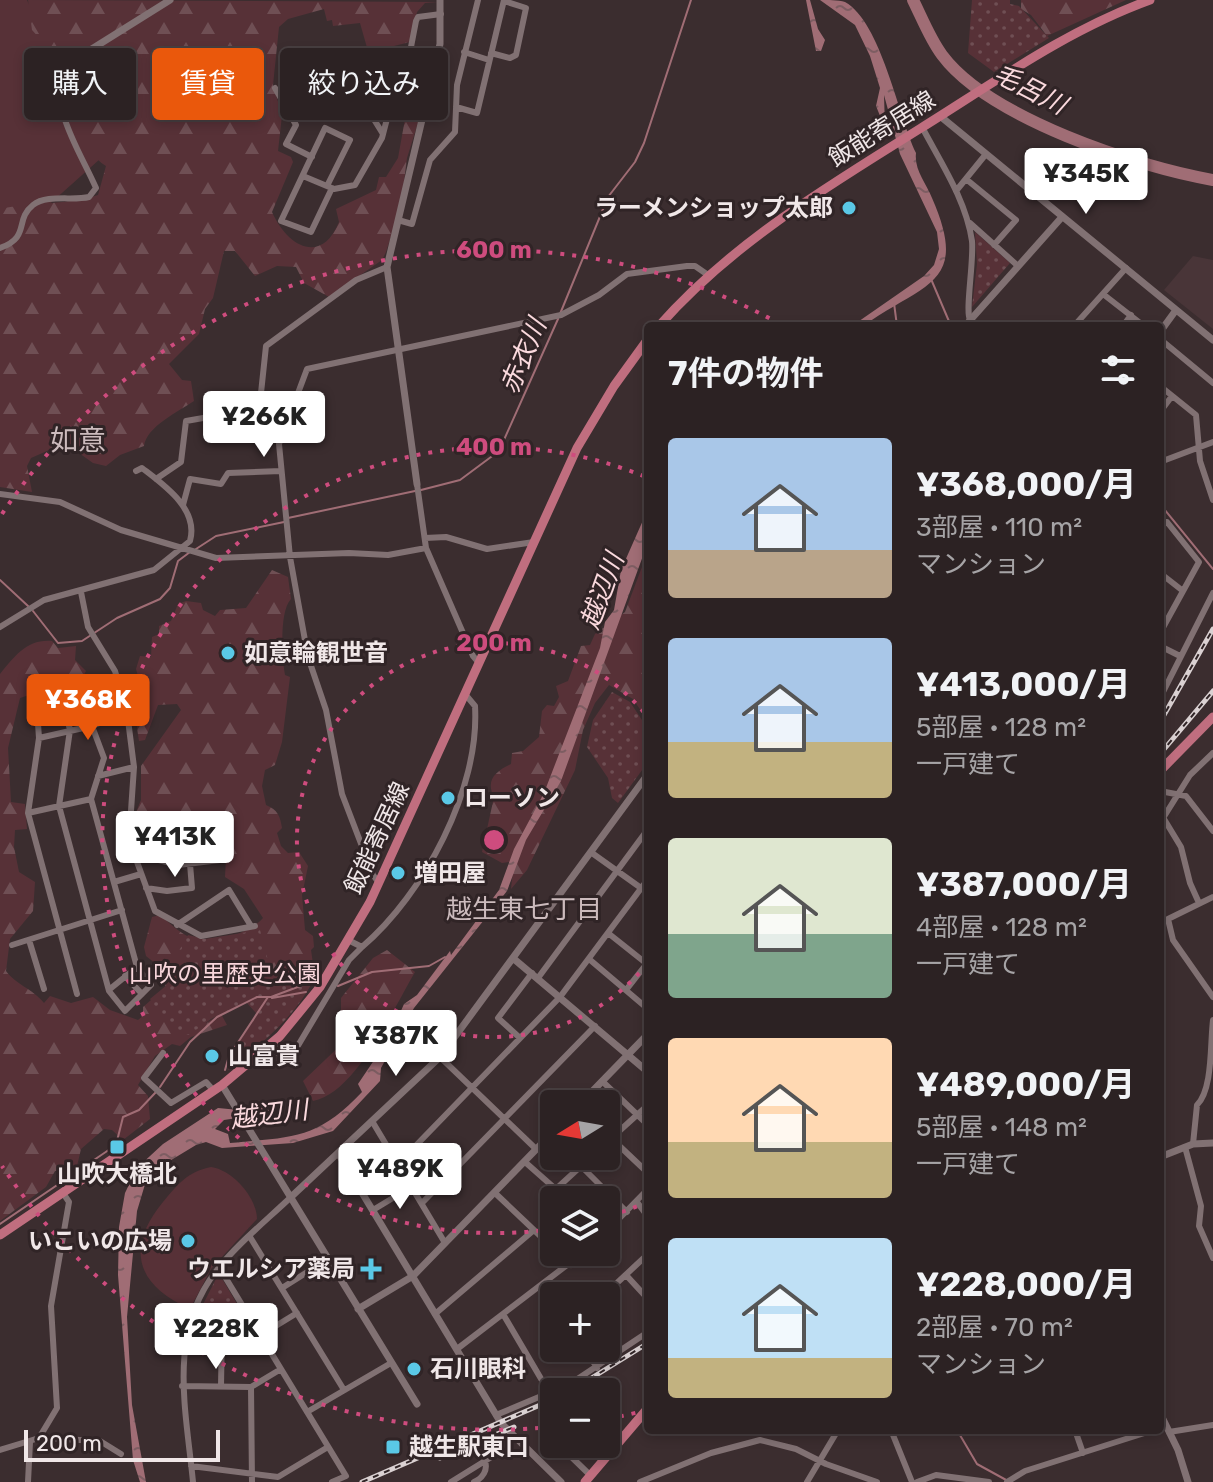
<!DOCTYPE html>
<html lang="ja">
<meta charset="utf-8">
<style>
:root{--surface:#2c2223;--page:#342a2b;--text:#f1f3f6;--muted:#a6a4a6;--line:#483f41;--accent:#ea580c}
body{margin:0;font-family:Rubik,"Noto Sans JP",sans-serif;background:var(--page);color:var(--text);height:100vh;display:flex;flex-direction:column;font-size:30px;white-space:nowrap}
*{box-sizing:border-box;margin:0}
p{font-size:26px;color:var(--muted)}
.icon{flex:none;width:44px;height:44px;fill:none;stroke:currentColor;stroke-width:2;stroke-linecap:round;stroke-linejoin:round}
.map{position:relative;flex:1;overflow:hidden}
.side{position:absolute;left:644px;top:322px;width:520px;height:1112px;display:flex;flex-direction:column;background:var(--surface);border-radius:8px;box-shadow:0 4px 12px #0003,0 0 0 2px var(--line)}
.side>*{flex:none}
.guide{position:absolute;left:24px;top:48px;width:500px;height:72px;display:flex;gap:16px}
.needle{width:52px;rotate:259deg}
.buttons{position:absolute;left:540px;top:1090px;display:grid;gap:16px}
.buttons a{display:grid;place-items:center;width:80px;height:80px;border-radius:8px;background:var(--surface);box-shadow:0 4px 12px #0003,0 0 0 2px var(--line);font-size:40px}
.scale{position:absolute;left:24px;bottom:20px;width:196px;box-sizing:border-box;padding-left:8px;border:4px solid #f0e7e8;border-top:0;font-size:22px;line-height:28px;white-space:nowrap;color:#f0e7e8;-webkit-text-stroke:6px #302426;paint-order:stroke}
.price{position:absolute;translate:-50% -68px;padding:0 18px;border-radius:8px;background:#fff;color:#222;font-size:26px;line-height:52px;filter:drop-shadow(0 2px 4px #0008)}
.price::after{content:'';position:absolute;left:50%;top:48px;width:24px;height:18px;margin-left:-12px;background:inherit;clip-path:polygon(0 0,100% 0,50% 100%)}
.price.active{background:var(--accent);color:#fff}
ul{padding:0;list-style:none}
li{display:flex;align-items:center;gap:24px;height:200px;padding:0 24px}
li span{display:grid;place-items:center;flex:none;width:224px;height:160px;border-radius:8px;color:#555}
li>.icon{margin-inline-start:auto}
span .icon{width:96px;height:96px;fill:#fffc;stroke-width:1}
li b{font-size:34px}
h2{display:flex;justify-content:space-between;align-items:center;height:96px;padding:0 24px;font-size:34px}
.chip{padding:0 28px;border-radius:8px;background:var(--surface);box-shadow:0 4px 12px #0003,0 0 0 2px var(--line);font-size:28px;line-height:72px}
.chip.active{background:var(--accent);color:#fff}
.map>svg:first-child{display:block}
.built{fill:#493538}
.green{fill:#573137}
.forest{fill:url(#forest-firs)}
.park{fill:url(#park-dots)}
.water{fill:url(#water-ripples)}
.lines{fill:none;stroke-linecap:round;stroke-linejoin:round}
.stream{stroke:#a06d75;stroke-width:2}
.river{stroke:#a06d75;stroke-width:12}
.minor{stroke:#817173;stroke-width:6}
.tertiary{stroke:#817173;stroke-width:7}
.primary{stroke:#c06e7f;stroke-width:9}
.rail-casing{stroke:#dad1d2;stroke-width:5}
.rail{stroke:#302426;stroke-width:2;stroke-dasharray:6;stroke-linecap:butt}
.ring{fill:none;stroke:#ce4c7e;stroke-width:4;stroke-dasharray:4 8}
.poi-dot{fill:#5ac8e6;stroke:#302426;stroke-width:3}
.labels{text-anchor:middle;stroke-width:6;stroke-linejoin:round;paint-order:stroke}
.street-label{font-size:24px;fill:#f0e7e8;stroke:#302426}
.poi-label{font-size:24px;font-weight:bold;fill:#f0e7e8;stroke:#302426;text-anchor:start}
.park-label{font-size:24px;fill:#f8d6db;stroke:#302426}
.water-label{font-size:26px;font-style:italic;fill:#fad9dd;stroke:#302426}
.neighbourhood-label{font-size:26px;fill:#ccbbbd;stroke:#302426}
.quarter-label{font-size:28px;fill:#ccbbbd;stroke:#302426}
.centre{fill:#ce4c7e;stroke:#302426;stroke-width:4}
.ring-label{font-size:24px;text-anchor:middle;font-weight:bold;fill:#ce4c7e;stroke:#302426;stroke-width:6;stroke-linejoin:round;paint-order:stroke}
</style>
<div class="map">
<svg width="1213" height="1482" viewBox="0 0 1213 1482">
<defs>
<pattern id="forest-firs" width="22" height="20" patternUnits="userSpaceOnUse" patternTransform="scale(2)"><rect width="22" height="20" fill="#573137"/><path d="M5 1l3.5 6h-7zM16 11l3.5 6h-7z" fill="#6f4f54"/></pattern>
<pattern id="park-dots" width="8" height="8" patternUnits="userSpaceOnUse" patternTransform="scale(2)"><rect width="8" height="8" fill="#573137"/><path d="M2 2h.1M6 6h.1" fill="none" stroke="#6f4f54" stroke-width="1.8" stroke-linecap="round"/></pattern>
<pattern id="water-ripples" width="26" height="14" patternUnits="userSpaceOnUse" patternTransform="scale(2)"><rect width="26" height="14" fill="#a06d75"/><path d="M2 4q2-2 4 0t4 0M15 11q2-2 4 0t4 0" fill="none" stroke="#7d5d62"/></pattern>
</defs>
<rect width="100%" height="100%" fill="#3b2d2f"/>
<path class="built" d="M1193,256L1213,260V329L1164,290Z"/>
<path class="green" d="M0,0H27L100,159L15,235L0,243Z
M211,1167C233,1170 257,1198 257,1219L211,1269L190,1309C136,1285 125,1248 163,1202C178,1184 187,1172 211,1167Z"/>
<path class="forest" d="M28,0L438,2L425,3L417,12L410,42L394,46L385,59L381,48L368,51L360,23L333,26L332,20L327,21L324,9L288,19L279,27L273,85L282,115L278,151L291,157L293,162L272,212C287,246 321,266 339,222L336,209L376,190L379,177H386L398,158L410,91L426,97L407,158L401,205L386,252L382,260L329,297L304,283L296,267L277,266L255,276L235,251H224L213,298L205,309L199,334L169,364L182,380L191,381L194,401C178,412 147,426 144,446L120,455L106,466L93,463L65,443L31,458L27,466L32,492L0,487V209C32,202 68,205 98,195L106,166C85,153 54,102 51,77L57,70L53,53L32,30Z
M1021,0H1126L1047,36L1031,15L1021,9Z
M648,551V721L633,699L609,685L595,703L583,730L575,770L527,870L511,889L513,870L509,862L502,863L482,852L494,797C485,780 496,771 511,764L512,753L523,751L539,737L542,711L547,705L554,706L559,697L556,686L568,681L581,646L590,645L595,634L625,612Z
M272,570L288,577L291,599C279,611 282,658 285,675L290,677L282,742L275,765L265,770L262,786L266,805C278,810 280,816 282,828L277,833L281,846L288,853L299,852L308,866L302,895L305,930L313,936L314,947L311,950L313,964L309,983L202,1017L206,1023L221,1014L227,1025L191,1037L180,1046L172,1044L155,1056L138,1085L148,1096L150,1119L123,1140L112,1130L104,1129L81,1149L77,1166L72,1171H55L46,1187L0,1221V674C15,656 27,639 52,641L58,648L76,646L75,660L86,671C78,684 89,692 88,705L70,706L63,688H57L49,676L36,678L35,693L20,698L8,748L11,802L25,804L27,829L15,830L14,847L19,872L35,882L33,911L10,939L6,971C16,985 32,988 44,1003L50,996L71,1003L93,997L110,1010L138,1020L143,1016V1007L166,987L156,964L146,956L144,947L152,917L160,915C170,923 180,934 192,938C213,946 250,933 263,918L244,889L225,877L226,858L232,843C195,832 172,855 140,824L136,812L141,800V766L181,710L177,704L158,705L145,740L139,741L137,728L140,714L131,701L142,690L136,669L140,656L151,657L152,637L159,634V626L171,621L178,604L186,601L201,603L203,610L215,616L220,610L246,608Z
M387,950L415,972C393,1009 356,1093 313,1101L303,1081L348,1038L353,1025L341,1012V998L373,958Z"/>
<path class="park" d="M972,0H1010V4L1019,6L1049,38L994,72L968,53Z
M975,232L1010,263L972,307L977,264Z
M612,692L630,702L648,729L644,735L648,738V762L618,803L612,798L608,778L587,747L593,720Z
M260,930L275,987L313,981C295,1017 259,1046 228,1070L231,1055L257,1014L246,1002L211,1019L189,1035L173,1032L150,999L191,965L176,956L188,935L205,939Z
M217,1277H221L246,1319L218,1326L194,1322Z"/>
<path class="water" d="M806,0H810L818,29L825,40L821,51H816Z
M820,0C828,0 838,0 845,2C881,22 898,115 916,153C914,170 926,183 932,198C970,285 925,282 863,326H852L924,276L934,265L939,249L937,232L900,154L884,95L885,128L876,106L880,88L870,56L855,25Z
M648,509V542L561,781L526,840L507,891L414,1008L381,1068L380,1081L333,1131L293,1143L222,1148L206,1142L196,1145L158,1168L146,1181L137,1211L127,1317L132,1405L146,1482H140L133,1460L118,1275L119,1227L125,1193L137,1168L163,1144L218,1108L249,1111L265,1100V1109L275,1112L224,1120L215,1129L228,1134L230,1143C292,1137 317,1140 362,1092L358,1084L389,1038L404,1004L417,995L450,951L451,955L499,890L514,849L544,793L600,648L605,622L614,610L621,570Z"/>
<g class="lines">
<path class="stream" d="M931,279L951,326
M894,303L897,326
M560,314L608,197L635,162L644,143L691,0
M421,490L460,480L499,451L558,319
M1160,504L1213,569
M288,518L415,491
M196,549L216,536L284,522
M0,580L28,606
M33,611L58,643L82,641L117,618L160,599L170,588L178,561L190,552
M338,986L372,972L429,966L445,957
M272,998L306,992
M225,1070L229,1056L268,997
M160,1087L190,1042L217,1017L257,997H271L303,985L319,984
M0,1224L116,1145L123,1117L139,1110L156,1092
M957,1430L977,1464L1008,1481"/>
<path class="river" d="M913,0C922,18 930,39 942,55C989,118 1137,167 1213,180"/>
<path class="minor" d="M464,52L489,60
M491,53L510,58L516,55L526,8L504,1
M348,81L388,64H408
M275,88L296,125L286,144L312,157
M456,107L477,113L504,0
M366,110L343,104L309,108L294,84L302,77L338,75L357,92L383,134
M922,127C941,163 966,200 972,241C974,261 965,311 970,320
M303,176L334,189L355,185L382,138L388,115L400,104L416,21L418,17L441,14
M966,179L1016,220L994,245
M327,186L350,140L325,128L281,221L311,232L332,188
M956,191L986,154
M398,220L412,224L430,160L455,132L457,85L478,0
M970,223L1018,266
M0,248C31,237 14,220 33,205C47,194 73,201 89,197L96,188C80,151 49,108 63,67
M1103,294L1144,326
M1074,326L1126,268
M1123,326L1131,315
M1160,339L1213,383
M1160,386L1196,415L1200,461L1213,500
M1160,412L1172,396
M290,413L263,398L261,393L266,346L356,280L387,267
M1160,462L1213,442
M156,479L181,462L186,421L243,411L263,398
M417,484L426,548L473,656L479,663
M0,494L60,502L121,530L216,558L349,553L388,555L426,548
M183,505L190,479L221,484L228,473L281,471
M1160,524L1167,522L1199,562L1160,633
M425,538L446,537L487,549L534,542
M1160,573L1183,591
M81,592L88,627L115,671L127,712L134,767L129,840L155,911L201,936L255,926
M0,627L44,600L154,570L190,541C199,509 164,485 142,468L136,471
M1160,646L1180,656
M1160,698L1213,593
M92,726L104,758L91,799L137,967L110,989
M39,738L92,726L127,712
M98,776L134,767
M1160,791L1186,796L1213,831
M28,813L91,799
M1164,819L1181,847L1190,883L1199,903
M1160,823L1190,775L1213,753
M132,853L178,865L220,860
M592,853L641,888
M114,882L141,874
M379,883L373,875L342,794L326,710L308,657L290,557L279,444L307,369L561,315L599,295L627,274L687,266H695L708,275
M146,888L167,891L192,888L190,864
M1213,897L1168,919L1173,940L1213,997
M177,925L229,890L251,926
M608,933L647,964
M29,940L44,989
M350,941L362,947C424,894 480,789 475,706L465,694
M12,945L122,910
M589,959L648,1009
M125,976L142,994
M538,978L648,829
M626,990L648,962
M77,994L28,813L39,738L36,695L61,692L70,730L59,806L109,991L125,1011L151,985L137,967
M520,1038L498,1018L532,973
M273,1043L281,1057L290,1059L349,960L362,947
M163,1053L144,1078L171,1103L206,1082L214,1091
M440,1057L536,1149
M602,1081L648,1125
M372,1121L445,1243
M611,1138L648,1173
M606,1143L648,1105
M1193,1144L1197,1105C1213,1089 1210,1044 1213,1020
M1185,1147L1201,1206L1199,1226L1213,1258
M525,1162L568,1200
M398,1164L560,997L648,879
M581,1166L627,1212
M556,1189L592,1156
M495,1193L554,1249
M637,1202L648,1217
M422,1203L595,1026
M373,1210L411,1187
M606,1232L648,1189
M250,1237L344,1390
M558,1252L571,1265
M219,1267L346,1476L332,1482
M626,1275L648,1299
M546,1284L554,1297
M282,1288L328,1259
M603,1296L648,1254
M435,1314L534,1230
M503,1314L550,1394
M189,1326L222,1330L221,1386
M222,1330L252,1320
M261,1335L297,1313
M585,1348L597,1368
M457,1349L584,1252
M182,1386L251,1387L281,1369
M251,1387L252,1482
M307,1412L391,1363
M496,1415L570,1384L648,1332
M891,1430L912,1482
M1075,1430L1083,1453
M1169,1432L1213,1425
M39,1438L100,1441L121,1454
M558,1444L590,1475
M0,1450L39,1438L57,1408L51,1306L69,1202L63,1193
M191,1466L278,1477L328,1447
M28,1482L30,1442
M193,1482C186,1409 167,1333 217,1270C238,1243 267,1220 291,1197
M451,1482L493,1456L511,1436
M474,1482C483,1478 488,1470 485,1461
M640,1482L711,1453L760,1440L796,1449L826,1464L877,1482
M807,1482L838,1430
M917,1482L936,1475L989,1482
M1007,1482L1025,1471L1154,1430"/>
<path class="tertiary" d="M63,67L170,0
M940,116L1213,340
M965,326L1062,217
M1160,332L1176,310
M417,484L387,267L440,44V0
M514,959L648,1072
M222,1085L417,1404
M580,1104L648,1034
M338,1153L501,1423L561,1482
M1160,1157L1193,1144L1213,1143
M291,1197L440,1057L648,774
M358,1309L413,1276L554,1131
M1160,1413L1178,1450L1188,1482"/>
<path class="primary" d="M659,326C733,242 827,187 921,128C995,82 1067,30 1150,0
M1160,771L1213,717
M0,1235L222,1085L280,1036L320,987L370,902L577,448L614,386L648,339
M585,1482L648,1408"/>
<defs>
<path id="rail" d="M1160,722L1213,629
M1160,754L1213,691
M569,1392L648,1343
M440,1458L514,1427
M362,1482L554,1399"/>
</defs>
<use href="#rail" class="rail-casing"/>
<use href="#rail" class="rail"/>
</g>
<g class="ring">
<path d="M647 964A197 197 0 1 1 647 716"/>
<path d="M648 1202A393 393 0 0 1 609 1216M552 1229A393 393 0 1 1 648 478"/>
<path d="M647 1410A590 590 0 0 1 607 1419M551 1427A590 590 0 0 1 2 1166M2 514A590 590 0 0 1 780 324"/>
</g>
<g class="poi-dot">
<circle cx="849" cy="208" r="8"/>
<circle cx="228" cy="653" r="8"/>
<circle cx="448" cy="798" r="8"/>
<circle cx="398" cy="873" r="8"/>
<circle cx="212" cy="1056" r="8"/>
<rect x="109" y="1139" width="16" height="16" rx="4"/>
<circle cx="188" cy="1241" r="8"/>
<path d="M367 1257h8v8h8v8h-8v8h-8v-8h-8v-8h8z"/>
<circle cx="414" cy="1369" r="8"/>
<rect x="385" y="1439" width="16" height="16" rx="4"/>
</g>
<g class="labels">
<g class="street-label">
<text transform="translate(882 129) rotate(-32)" y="8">飯能寄居線</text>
<text transform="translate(377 838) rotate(-65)" y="8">飯能寄居線</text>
</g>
<g class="poi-label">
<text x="833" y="216" text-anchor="end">ラーメンショップ太郎</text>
<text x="244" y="661">如意輪観世音</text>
<text x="464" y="806">ローソン</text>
<text x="414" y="881">増田屋</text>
<text x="228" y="1064">山富貴</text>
<text x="117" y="1182" text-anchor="middle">山吹大橋北</text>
<text x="172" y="1249" text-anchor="end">いこいの広場</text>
<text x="355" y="1277" text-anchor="end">ウエルシア薬局</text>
<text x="430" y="1377">石川眼科</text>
<text x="409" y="1455">越生駅東口</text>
</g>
<g class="park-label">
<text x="225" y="982">山吹の里歴史公園</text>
</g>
<g class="water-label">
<text transform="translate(1030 89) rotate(27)" y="9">毛呂川</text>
<text transform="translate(523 356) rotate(-67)" y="9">赤衣川</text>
<text transform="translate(602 591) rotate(-70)" y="9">越辺川</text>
<text transform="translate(269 1114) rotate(-7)" y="9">越辺川</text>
</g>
<g class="neighbourhood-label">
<text x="524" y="918">越生東七丁目</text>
</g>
<g class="quarter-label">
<text x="78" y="450">如意</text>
</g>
</g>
<circle cx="494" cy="840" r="12" class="centre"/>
<g class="ring-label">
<text x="494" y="258">600 m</text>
<text x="494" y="455">400 m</text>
<text x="494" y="651">200 m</text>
</g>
</svg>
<div class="buttons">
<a><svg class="needle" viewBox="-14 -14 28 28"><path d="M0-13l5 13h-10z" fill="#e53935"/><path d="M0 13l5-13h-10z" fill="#a6a4a6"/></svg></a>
<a><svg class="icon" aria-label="layers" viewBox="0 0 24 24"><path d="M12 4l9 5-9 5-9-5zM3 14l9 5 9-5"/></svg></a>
<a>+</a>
<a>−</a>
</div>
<div class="scale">200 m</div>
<b class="price" style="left:1086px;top:216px">¥345K</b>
<b class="price" style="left:264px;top:459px">¥266K</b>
<b class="price active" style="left:88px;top:742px">¥368K</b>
<b class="price" style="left:175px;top:879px">¥413K</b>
<b class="price" style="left:396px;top:1078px">¥387K</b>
<b class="price" style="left:400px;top:1211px">¥489K</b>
<b class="price" style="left:216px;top:1371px">¥228K</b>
<div class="guide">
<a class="chip">購入</a>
<a class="chip active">賃貸</a>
<a class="chip">絞り込み</a>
</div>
<section class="side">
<h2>7件の物件<svg class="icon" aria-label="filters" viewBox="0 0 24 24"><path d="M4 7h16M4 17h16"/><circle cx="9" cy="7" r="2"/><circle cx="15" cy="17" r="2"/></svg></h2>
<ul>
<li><span style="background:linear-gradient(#a9c7e8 70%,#b9a48a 0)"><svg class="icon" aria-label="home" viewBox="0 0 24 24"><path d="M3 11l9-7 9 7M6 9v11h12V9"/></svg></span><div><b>¥368,000/月</b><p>3部屋 · 110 m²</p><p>マンション</p></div></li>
<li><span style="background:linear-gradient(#a9c7e8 65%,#c2b280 0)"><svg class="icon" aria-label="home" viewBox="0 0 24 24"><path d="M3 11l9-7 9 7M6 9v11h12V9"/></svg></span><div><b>¥413,000/月</b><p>5部屋 · 128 m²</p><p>一戸建て</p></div></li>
<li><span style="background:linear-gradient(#dfe7d0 60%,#7fa58c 0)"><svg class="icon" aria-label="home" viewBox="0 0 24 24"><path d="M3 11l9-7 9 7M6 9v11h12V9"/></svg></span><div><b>¥387,000/月</b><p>4部屋 · 128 m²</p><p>一戸建て</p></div></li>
<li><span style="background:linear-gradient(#ffd9b3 65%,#c2b280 0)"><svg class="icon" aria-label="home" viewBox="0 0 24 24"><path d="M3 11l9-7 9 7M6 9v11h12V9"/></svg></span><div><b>¥489,000/月</b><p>5部屋 · 148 m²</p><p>一戸建て</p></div></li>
<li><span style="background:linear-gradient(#bfe0f5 75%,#c2b280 0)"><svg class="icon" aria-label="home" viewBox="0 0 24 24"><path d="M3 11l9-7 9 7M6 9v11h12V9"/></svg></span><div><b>¥228,000/月</b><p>2部屋 · 70 m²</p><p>マンション</p></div></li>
</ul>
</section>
</div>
